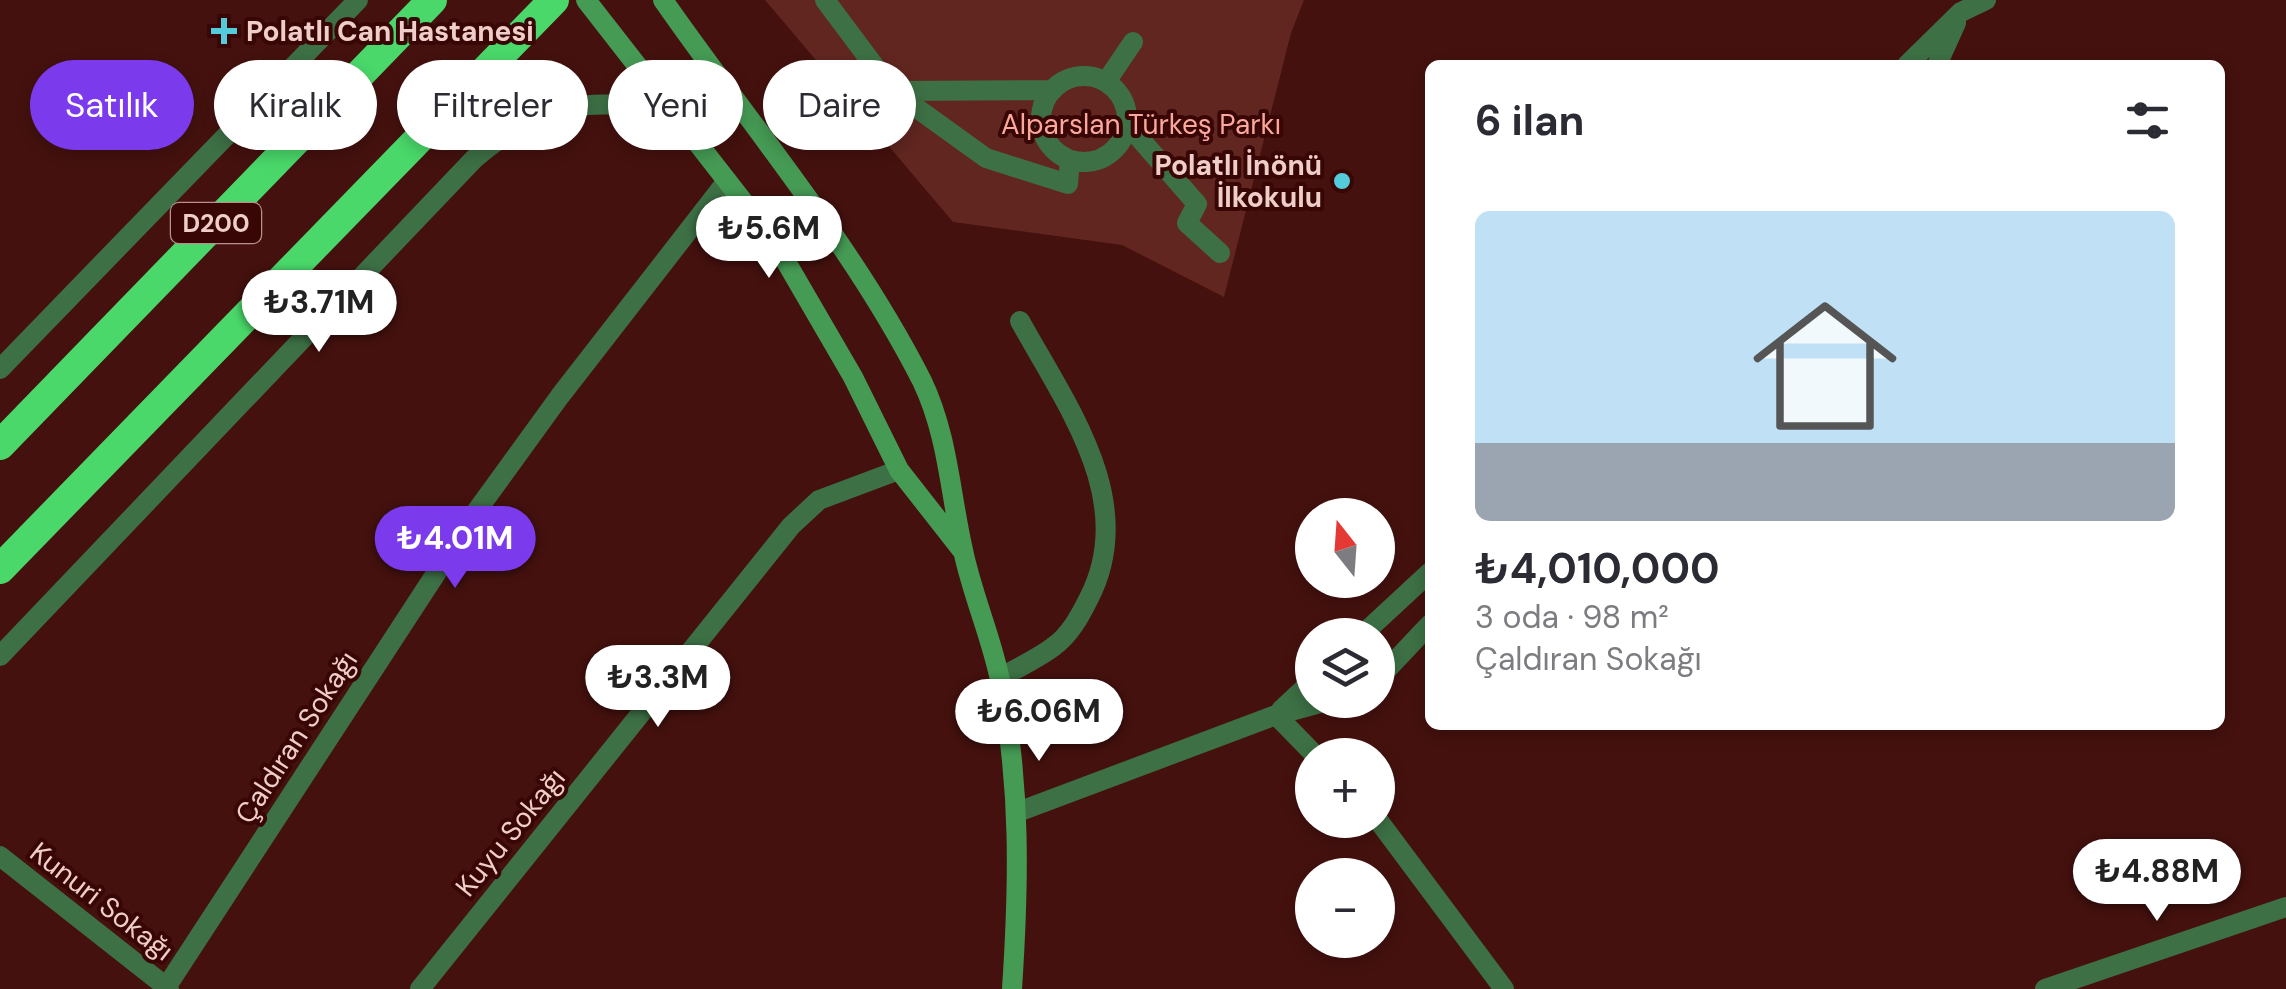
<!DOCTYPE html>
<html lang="tr">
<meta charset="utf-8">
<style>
:root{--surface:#fff;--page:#f2f2f3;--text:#2b2b33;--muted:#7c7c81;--line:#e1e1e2;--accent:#7c3aed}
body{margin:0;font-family:"DM Sans",sans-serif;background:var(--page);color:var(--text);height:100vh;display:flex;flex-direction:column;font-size:38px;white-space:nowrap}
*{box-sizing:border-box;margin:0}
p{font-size:32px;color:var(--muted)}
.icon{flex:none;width:55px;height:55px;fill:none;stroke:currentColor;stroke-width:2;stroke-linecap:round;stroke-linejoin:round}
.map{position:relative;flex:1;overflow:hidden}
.drawer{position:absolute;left:1425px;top:60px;width:800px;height:670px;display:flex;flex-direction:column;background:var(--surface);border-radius:15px;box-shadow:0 5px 15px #0003}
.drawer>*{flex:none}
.top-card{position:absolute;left:30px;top:60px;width:950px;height:90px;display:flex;gap:20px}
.needle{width:65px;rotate:343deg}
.controls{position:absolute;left:1295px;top:498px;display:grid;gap:20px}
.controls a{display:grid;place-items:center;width:100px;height:100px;border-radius:50%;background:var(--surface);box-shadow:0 5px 15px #0003;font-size:50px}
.price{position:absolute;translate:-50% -85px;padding:0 22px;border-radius:35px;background:#fff;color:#222;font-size:32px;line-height:65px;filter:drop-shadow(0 2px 5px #0008)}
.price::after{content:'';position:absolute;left:50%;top:60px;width:30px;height:22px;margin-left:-15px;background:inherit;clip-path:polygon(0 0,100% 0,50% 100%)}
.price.active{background:var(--accent);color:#fff}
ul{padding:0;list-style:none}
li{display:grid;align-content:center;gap:20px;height:530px;padding:0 50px}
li+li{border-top:2px solid var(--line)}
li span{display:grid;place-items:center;height:310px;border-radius:15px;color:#555}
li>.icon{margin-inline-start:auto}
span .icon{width:180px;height:180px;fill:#fffc;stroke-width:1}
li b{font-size:42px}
h2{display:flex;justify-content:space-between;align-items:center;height:120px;padding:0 50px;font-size:42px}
.chip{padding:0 35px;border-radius:45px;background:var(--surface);box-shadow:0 5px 15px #0003;font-size:35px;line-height:90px}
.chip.active{background:var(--accent);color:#fff}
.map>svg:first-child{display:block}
.green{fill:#612620}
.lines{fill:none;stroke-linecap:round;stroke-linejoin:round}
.lane{stroke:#3d7045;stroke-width:20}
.street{stroke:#3d7045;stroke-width:20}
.secondary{stroke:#459a54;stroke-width:20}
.highway{stroke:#4ad86a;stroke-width:30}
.poi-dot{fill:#53cbdb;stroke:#380605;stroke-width:4}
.labels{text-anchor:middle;stroke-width:8;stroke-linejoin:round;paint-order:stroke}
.shield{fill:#380605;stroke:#b8918e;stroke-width:2.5}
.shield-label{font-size:25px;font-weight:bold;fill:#efcdc8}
.poi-label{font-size:28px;font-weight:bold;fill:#efcdc8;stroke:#380605;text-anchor:start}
.park-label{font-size:28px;fill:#faa89d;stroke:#380605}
.street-label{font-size:28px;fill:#efcdc8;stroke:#380605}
</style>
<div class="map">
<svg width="2286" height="989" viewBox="0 0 2286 989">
<rect width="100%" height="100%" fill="#44110e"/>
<path class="green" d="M765,0H1304L1291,33L1224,297L1122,245L953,222Z"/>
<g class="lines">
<path class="lane" d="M1000,678C1017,668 1037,659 1053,647C1070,635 1080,616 1089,598C1139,501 1066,405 1020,321"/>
<path class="street" d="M825,0L893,91L986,158L1068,184L1070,160
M1907,65L1961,12L1986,0
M1937,65L1956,23
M1041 119a43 43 0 1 1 86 0a43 43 0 1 1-86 0Z
M1106,82L1133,42
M893,91L1053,90
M1127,124L1197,204L1187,223L1220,253
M0,369L358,0
M1362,635L1430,572
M0,656L474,159C546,99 581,100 670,109
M1378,679L1430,624
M1281,710L1312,681
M1276,715L1315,755
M1018,812L1276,715L1331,700
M1378,820L1504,989
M0,856L169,989
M165,989L478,509L560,396L727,181
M420,989L791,526L819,500L899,470
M2045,989L2286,907"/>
<path class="secondary" d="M586,0L774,241L853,377L899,470L961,549
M663,0C750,125 853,245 922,381C948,435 950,493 963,550C972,594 991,636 1000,680C1021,784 1019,884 1012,989"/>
<path class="highway" d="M0,445L432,0
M0,569L554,0"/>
</g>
<g class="poi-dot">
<path d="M219 16h10v10h10v10h-10v10h-10v-10h-10v-10h10z"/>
<circle cx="1342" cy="181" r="10"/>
</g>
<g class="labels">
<rect class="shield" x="171" y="203" width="90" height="40" rx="8"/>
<g class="shield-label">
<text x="216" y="232">D200</text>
</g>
<g class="poi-label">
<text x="246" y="41">Polatlı Can Hastanesi</text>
<text x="1322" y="175" text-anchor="end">Polatlı İnönü<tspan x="1322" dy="32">İlkokulu</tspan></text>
</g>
<g class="park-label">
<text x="1141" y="134">Alparslan Türkeş Parkı</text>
</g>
<g class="street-label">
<text transform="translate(296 737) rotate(-57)" y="10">Çaldıran Sokağı</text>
<text transform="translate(510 832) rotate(-51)" y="10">Kuyu Sokağı</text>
<text transform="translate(102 901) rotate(38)" y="10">Kunuri Sokağı</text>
</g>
</g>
</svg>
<div class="controls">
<a><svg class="needle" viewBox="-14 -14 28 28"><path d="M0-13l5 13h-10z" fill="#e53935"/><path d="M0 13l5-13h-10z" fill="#7c7c81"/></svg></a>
<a><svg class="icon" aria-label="layers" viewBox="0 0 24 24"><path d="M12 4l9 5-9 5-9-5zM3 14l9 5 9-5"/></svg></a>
<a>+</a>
<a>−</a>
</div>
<b class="price" style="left:769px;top:281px">₺5.6M</b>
<b class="price" style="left:319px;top:355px">₺3.71M</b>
<b class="price active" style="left:455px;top:591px">₺4.01M</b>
<b class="price" style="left:658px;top:730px">₺3.3M</b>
<b class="price" style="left:1039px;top:764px">₺6.06M</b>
<b class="price" style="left:2157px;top:924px">₺4.88M</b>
<div class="top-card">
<a class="chip active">Satılık</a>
<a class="chip">Kiralık</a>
<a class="chip">Filtreler</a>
<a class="chip">Yeni</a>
<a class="chip">Daire</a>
</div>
<section class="drawer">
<h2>6 ilan<svg class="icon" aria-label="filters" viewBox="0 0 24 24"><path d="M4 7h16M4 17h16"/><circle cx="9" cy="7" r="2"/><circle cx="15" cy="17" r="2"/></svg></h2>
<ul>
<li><span style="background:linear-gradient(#bfe0f5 75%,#9aa5b1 0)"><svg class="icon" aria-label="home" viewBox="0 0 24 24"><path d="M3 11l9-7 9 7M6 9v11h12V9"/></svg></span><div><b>₺4,010,000</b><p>3 oda · 98 m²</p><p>Çaldıran Sokağı</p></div></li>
</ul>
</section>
</div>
